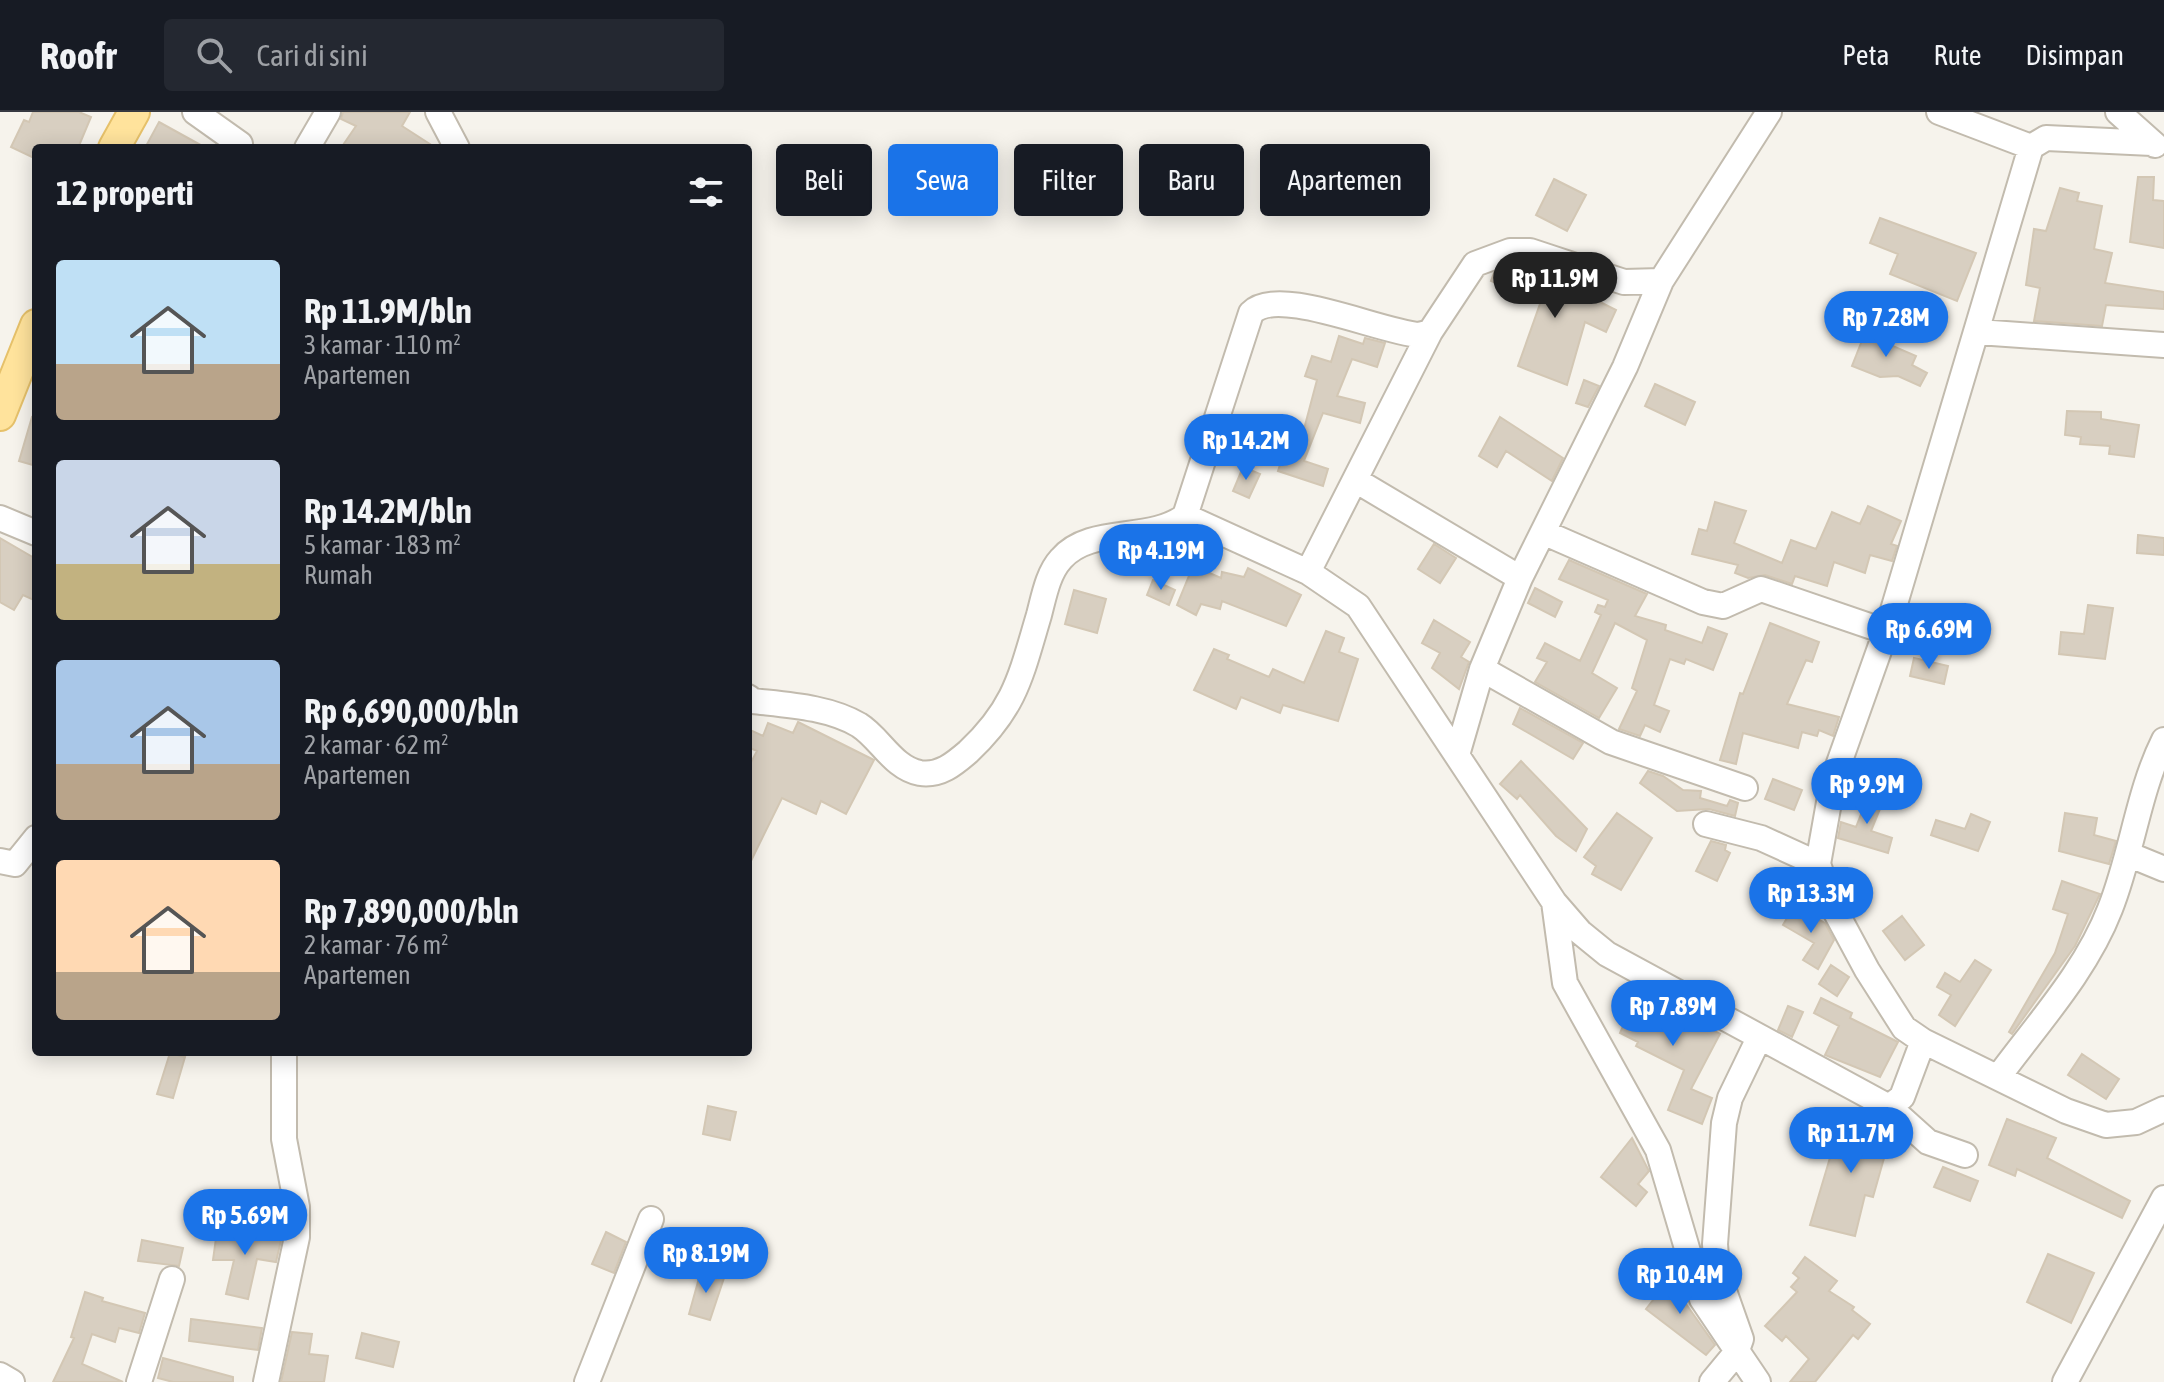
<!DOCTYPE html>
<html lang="id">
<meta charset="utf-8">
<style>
:root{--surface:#171b24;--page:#242831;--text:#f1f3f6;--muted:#9ea1a6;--line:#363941;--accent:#1a73e8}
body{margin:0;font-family:"Asap Condensed",sans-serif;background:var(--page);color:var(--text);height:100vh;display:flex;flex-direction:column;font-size:30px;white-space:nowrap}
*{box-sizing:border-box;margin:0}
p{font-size:26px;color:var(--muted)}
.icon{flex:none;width:44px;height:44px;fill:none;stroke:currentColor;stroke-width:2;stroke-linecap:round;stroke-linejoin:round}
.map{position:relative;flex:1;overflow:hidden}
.panel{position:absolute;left:32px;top:32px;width:720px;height:912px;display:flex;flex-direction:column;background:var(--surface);border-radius:8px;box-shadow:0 4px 20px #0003}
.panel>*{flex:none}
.banner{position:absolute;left:776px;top:32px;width:760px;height:72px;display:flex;gap:16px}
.price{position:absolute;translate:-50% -68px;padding:0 18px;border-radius:28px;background:var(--accent);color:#fff;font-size:26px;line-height:52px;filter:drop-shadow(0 2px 4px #0008)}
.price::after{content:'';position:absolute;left:50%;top:48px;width:24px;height:18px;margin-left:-12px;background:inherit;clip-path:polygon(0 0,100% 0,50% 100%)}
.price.current{background:#222;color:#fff}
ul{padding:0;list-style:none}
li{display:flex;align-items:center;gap:24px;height:200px;padding:0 24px}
li span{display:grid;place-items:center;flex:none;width:224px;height:160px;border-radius:8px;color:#555}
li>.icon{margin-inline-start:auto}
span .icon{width:96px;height:96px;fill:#fffc;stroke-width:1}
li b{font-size:34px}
h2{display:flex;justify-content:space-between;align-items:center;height:96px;padding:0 24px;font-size:34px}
.pill{padding:0 28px;border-radius:8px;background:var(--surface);box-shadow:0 4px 20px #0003;font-size:28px;line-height:72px}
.pill.current{background:var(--accent);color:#fff}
header{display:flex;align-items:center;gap:48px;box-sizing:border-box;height:112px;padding:0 40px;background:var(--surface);border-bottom:2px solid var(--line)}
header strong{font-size:38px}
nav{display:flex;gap:44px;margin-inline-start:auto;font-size:28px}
.search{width:560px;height:72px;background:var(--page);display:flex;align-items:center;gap:20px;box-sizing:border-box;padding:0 28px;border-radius:8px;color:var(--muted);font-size:30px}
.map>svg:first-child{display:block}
.building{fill:#d8cfc1;stroke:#d3c7b4;stroke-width:2}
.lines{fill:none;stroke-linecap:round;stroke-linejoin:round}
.minor-casing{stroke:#c2bbae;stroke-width:28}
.major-casing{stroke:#e6c16a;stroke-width:34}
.minor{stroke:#fff;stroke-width:24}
.major{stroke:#ffe39c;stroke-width:30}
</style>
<header>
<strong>Roofr</strong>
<div class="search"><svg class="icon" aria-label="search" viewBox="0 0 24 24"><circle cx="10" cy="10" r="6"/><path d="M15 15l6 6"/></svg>Cari di sini</div>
<nav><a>Peta</a><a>Rute</a><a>Disimpan</a></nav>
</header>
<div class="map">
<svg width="2164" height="1270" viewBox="0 0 2164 1270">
<rect width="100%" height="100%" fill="#f6f3ec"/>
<path class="building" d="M33,0H79L91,5L78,36H36V47L11,35L24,8L29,10Z
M343,0H410L402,14L436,36H341L356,14L341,7Z
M159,10L206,36H145Z
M2138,65H2154L2153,88L2164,89V136L2130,130Z
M1554,67L1586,83L1567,119L1536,103Z
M2060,76L2079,81L2077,89L2102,94L2094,137L2112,141L2105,171L2164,180V197L2106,193L2102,214L2034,209L2040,176L2026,173L2034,117L2046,119Z
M1880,106L1976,141L1957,189L1890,162L1898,142L1870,131Z
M1513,154H1527L1596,181L1594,187L1616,198L1606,220L1585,210L1567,273L1518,254L1541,189L1491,169L1494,161Z
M1867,216L1891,225L1888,232L1916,244L1912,253L1927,261L1920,274L1898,264L1880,265L1852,254Z
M1339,224L1363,232L1365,226L1385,231L1377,255L1352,247L1337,284L1365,291L1360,311L1323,301L1304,349L1328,357L1323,374L1278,359L1286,334L1266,325L1274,305L1304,317L1317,268L1305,264L1312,244L1331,250Z
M1584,268L1599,274L1588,295L1576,291Z
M1655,272L1695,290L1685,313L1645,294Z
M2067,299L2101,300V307L2139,313L2134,345L2109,342L2110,334L2080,332L2081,325L2065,323Z
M32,305L36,306V354L19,349Z
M1500,305L1563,346L1552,369L1506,339L1497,355L1479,344Z
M1243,355L1260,362L1249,386L1233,379Z
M1715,390L1746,399L1734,431L1782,451L1791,428L1816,437L1832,400L1860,412L1868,394L1901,409L1891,432L1897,434L1892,449L1870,443L1865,461L1834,450L1827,474L1795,464L1792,472L1765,463L1748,466L1735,461L1738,453L1692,442L1699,417L1707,419Z
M2138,423L2164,426V443L2137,441Z
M0,426L36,447V489L23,483L14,498L0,490Z
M1434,432L1456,446L1440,471L1418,457Z
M1569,448L1647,482L1635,504L1666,513L1665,518L1702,531L1708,515L1727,522L1713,558L1686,547L1684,552L1670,547L1654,593L1669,599L1660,620L1645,613L1640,624L1619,617L1637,579L1632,576L1647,528L1615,511L1592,561L1617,576L1599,606L1535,570L1547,550L1537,546L1545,531L1580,549L1601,503L1595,500L1598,493L1605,495L1608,488L1559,467Z
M1193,454L1221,466L1222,460L1244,465L1248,456L1301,483L1286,514L1222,489L1220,497L1201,492L1196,503L1177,493Z
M1153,468L1175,478L1169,493L1147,483Z
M1535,476L1562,490L1555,505L1528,491Z
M1074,478L1106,487L1097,521L1065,512Z
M2088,493L2113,496L2105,547L2059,542L2061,520L2084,522Z
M1434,508L1470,530L1461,545L1469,550L1459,577L1432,556L1440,541L1422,531Z
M1770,511L1819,530L1812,550L1806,548L1787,592L1839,605L1833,624L1819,618L1817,624L1802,620L1798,636L1743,621L1736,652L1720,648L1740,581L1743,582Z
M1326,519L1344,526L1339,540L1358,547L1338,609L1283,593L1280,601L1241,585L1236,597L1194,578L1214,537L1229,543L1227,547L1269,565L1273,557L1304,571Z
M1914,546L1948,554L1944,572L1910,564Z
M1520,596L1583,631L1573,647L1513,612Z
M798,610L874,648L846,702L821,689L816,702L782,686L748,755V656L757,639L748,635V617L763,624L768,611L793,621Z
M1521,649L1587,717L1576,739L1556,724L1520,683L1517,687L1500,672Z
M1648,659L1663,664L1683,678L1701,679L1700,686L1727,694L1730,688L1738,691L1735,704L1709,697L1677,699L1640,671Z
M1773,667L1802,678L1794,698L1765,687Z
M1871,677L1886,682L1871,719L1892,726L1888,741L1838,726L1841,710L1856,715Z
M1617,701L1652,726L1621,778L1592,762L1596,754L1584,745Z
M2065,701L2097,706L2094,723L2116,729L2109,752L2059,739Z
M1971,702L1990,710L1978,739L1931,723L1936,708L1965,717Z
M1711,729L1726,733L1725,738L1730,741L1717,769L1696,759Z
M2062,769L2100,782L2075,834L2012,922L2009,920L2055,841L2068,802L2053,797Z
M1794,794L1825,811L1834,828L1818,857L1803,848L1814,831L1783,813Z
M1902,804L1924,833L1905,848L1883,819Z
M1975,848L1991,858L1955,914L1939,903L1951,883L1937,875L1945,861L1960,870Z
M1831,853L1849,865L1837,884L1819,872Z
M1639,877L1720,922L1691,977L1712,986L1702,1012L1668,998L1684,958L1636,934L1638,930L1620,921Z
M1821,886L1852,901L1850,906L1898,930L1880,965L1825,943L1839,914L1814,901Z
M1788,894L1803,900L1792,925L1778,918Z
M170,941L185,945L173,986L157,982Z
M2082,942L2119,967L2106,987L2068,963Z
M708,994L736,1000L730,1028L703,1022Z
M1843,1002L1892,1018L1873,1085L1865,1083L1855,1124L1810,1113Z
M2007,1007L2056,1026L2047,1046L2130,1089L2122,1106L2017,1057L2015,1064L1989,1053Z
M1632,1026L1649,1059L1638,1072L1647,1080L1636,1094L1601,1065Z
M1943,1055L1978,1069L1970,1089L1934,1075Z
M217,1119L282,1124L276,1150L257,1147L248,1187L226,1182L234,1148H213Z
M606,1120L626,1130L614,1161L592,1152Z
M142,1128L183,1136L179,1154L138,1149Z
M2048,1142L2094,1161L2071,1211L2027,1190Z
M1805,1145L1837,1169L1829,1179L1854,1195L1852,1198L1870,1212L1858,1227L1853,1223L1815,1270H1790L1809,1247L1786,1224L1782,1229L1765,1214L1797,1180L1791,1175L1799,1166L1793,1161Z
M701,1159L724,1166L710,1208L689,1202Z
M1672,1164L1682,1172L1686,1192L1715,1233L1706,1243L1646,1197Z
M85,1180L103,1186L102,1189L145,1201L139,1221L119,1216L115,1230L92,1222L82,1252L123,1270H53L74,1226L71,1225Z
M191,1207L262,1216L258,1238L189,1229Z
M292,1220L312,1222L309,1242L328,1244L324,1270H281Z
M362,1221L399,1230L393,1255L356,1246Z
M163,1246L233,1265V1270H173L158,1266Z"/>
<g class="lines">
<defs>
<path id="minor" d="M195,0L240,32
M438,0L457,36
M1939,0L2031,35
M2118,0L2155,33
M2152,31L2046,26L2031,35L1891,505L1833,668L1818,752L1832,793L1867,858L1904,916L1923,929L2066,999L2106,1013L2136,1010L2164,997
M307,36L328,0
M1978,220L2164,233
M1357,369L1520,466
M1185,404L1308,460L1358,494L1554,790L1580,820L1607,842L1889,995L1928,1030L1965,1043
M0,406L36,421
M1545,421L1703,490L1723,494L1761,477L1887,520
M1308,460L1430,220
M1482,557L1611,630L1745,676
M748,585L753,589C788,593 828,595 859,613C880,626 893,656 920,661C940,664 954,652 968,640C1016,595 1021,563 1039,503C1044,484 1048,461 1061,447C1090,413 1150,431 1185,404L1251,201C1277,173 1380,220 1419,223L1430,220L1475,152L1510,139H1530L1624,170L1661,169L1769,0
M1457,643L1482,557L1520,466L1625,255L1661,169
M1706,712L1761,726L1818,752
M2130,743L2164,757
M0,749L15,752L36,726
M1554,790L1565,871L1658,1038L1702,1187L1758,1270
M1999,964C2038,911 2086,859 2110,797C2132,742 2138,680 2164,628
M1889,995L1902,985L1923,929
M0,1263L12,1270
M139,1270L172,1167
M266,1270L297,1125V1095L284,1027V940
M587,1270L651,1107
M1712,1270L1736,1241L1741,1227L1717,1159L1715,1132L1724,1011L1730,986L1759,926
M2065,1270L2164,1086"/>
<path id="major" d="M114,36L134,0
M0,303L36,213"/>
</defs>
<use href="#minor" class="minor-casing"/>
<use href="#major" class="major-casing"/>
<use href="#minor" class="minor"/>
<use href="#major" class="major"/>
</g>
</svg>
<b class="price current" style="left:1555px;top:208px">Rp 11.9M</b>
<b class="price" style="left:1886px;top:247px">Rp 7.28M</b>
<b class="price" style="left:1246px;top:370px">Rp 14.2M</b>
<b class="price" style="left:1161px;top:480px">Rp 4.19M</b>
<b class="price" style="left:1929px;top:559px">Rp 6.69M</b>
<b class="price" style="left:1867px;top:714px">Rp 9.9M</b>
<b class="price" style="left:1811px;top:823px">Rp 13.3M</b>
<b class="price" style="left:1673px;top:936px">Rp 7.89M</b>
<b class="price" style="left:1851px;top:1063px">Rp 11.7M</b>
<b class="price" style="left:245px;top:1145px">Rp 5.69M</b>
<b class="price" style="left:706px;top:1183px">Rp 8.19M</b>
<b class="price" style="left:1680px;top:1204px">Rp 10.4M</b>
<div class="banner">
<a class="pill">Beli</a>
<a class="pill current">Sewa</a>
<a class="pill">Filter</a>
<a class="pill">Baru</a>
<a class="pill">Apartemen</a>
</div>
<section class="panel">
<h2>12 properti<svg class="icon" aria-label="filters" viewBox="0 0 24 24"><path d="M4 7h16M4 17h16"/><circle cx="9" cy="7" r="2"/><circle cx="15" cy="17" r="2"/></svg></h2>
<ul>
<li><span style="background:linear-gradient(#bfe0f5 65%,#b9a48a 0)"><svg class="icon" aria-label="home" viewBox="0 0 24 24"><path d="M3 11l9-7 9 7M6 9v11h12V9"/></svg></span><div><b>Rp 11.9M/bln</b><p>3 kamar · 110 m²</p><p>Apartemen</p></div></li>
<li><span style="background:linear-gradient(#c9d6e8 65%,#c2b280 0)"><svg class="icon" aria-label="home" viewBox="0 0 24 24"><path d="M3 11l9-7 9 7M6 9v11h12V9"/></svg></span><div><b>Rp 14.2M/bln</b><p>5 kamar · 183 m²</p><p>Rumah</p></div></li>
<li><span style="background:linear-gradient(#a9c7e8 65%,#b9a48a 0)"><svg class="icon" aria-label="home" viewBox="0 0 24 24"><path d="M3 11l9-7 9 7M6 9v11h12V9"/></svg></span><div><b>Rp 6,690,000/bln</b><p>2 kamar · 62 m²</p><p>Apartemen</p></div></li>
<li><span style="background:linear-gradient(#ffd9b3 70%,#b9a48a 0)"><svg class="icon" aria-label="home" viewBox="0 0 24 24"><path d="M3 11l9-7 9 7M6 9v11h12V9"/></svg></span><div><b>Rp 7,890,000/bln</b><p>2 kamar · 76 m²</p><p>Apartemen</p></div></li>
</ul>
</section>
</div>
